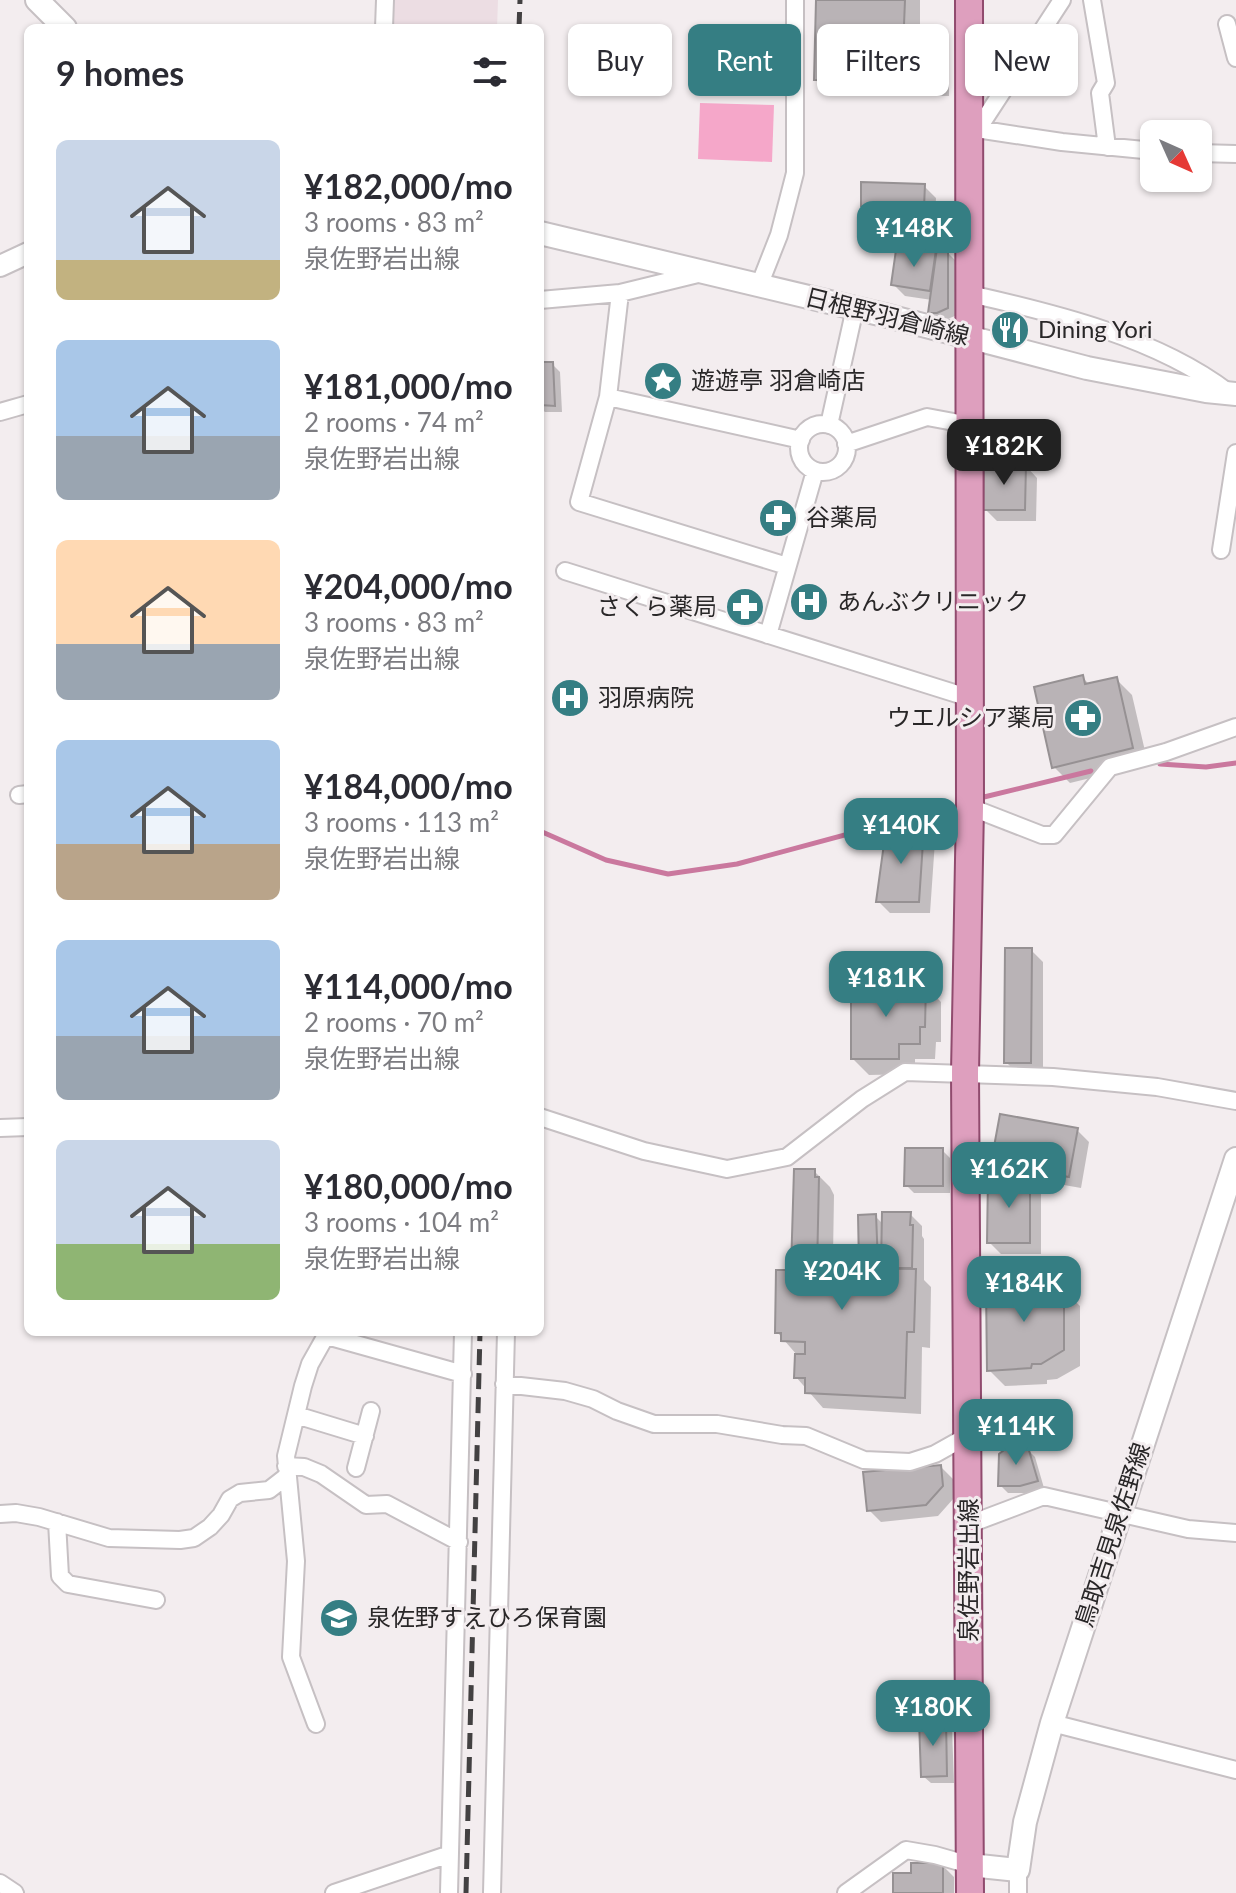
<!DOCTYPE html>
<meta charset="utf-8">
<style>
:root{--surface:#fff;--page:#f7f7f7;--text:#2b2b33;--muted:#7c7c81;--accent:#357e83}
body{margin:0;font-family:Lato,"Noto Sans JP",sans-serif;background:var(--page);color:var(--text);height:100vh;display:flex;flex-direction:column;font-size:30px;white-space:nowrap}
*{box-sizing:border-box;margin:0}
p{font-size:26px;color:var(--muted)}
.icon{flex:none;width:44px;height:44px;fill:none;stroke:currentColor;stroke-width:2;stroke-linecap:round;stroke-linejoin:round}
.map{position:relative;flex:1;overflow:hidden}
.side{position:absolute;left:24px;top:24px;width:520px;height:1312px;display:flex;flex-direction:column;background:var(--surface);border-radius:12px;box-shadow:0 2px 6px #0004}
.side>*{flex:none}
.top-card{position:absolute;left:568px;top:24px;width:548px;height:72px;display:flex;gap:16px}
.needle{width:52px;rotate:135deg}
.tools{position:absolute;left:1140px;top:120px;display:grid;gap:16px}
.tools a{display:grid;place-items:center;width:72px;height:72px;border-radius:12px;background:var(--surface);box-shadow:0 2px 6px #0004;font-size:40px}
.price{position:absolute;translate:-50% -68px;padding:0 18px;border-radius:16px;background:var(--accent);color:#fff;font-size:26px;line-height:52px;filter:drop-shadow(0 2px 4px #0008)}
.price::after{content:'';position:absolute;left:50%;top:48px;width:24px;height:18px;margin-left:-12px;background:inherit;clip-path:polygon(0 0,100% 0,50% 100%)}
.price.current{background:#222;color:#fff}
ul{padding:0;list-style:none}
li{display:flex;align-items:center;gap:24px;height:200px;padding:0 32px}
li span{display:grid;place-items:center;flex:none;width:224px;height:160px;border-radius:12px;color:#555}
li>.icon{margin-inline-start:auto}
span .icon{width:96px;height:96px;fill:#fffc;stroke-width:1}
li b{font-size:34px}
h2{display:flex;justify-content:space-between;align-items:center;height:96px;padding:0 32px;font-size:34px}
.chip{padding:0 28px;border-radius:12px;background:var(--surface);box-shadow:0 2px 6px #0004;font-size:28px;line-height:72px}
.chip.current{background:var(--accent);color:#fff}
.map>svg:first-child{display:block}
.built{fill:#ecdde3}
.green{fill:#f5a7c9}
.shadow{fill:#0003}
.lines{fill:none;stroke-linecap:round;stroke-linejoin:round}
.stream{stroke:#ca789e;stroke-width:5}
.building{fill:#b9b3b6;stroke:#969193;stroke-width:2}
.minor-casing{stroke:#c6c0c3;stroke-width:20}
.tertiary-casing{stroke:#c6c0c3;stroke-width:24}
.secondary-casing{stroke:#c6c0c3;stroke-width:26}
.primary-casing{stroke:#904b6e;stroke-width:30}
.minor{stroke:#fff;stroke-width:16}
.tertiary{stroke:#fff;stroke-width:20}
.secondary{stroke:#fff;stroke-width:22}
.primary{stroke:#de9fbe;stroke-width:26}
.rail{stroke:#434142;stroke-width:5;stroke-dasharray:16 8;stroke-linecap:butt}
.labels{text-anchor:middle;stroke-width:6;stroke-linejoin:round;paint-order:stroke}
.street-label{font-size:24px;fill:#292728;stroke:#f3edef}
.poi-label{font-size:24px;fill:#292728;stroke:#f3edef;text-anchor:start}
</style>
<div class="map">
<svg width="1236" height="1893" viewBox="0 0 1236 1893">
<rect width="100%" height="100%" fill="#f3edef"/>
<path class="built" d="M390,0H498L497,28H389Z"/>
<path class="green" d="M700,103L774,105L772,162L698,159Z"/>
<path class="shadow" d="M818,0H920V27H933L949,44V96L833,95L816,79Z
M924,186L936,198L935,219L875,217L863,205Z
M935,252L938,254L947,252L955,260V316L945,320H937L930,313L932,300L905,296L893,284L914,256Z
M540,364H552L560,372L562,412H545L540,408Z
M1026,466L1037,478L1036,521H997L985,509Z
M1083,678L1090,685L1116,679L1132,695L1148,764L1070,783L1054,767Z
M923,829L935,841L930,913H890L878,901Z
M1031,950L1043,962V1074H1018L1006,1062Z
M925,986L941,1002V1042H936L935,1059H915V1074L869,1075L853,1059Z
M1077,1130L1089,1142L1081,1188L1030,1179L1041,1190V1254H1001L989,1242L1015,1176L1005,1174L993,1162Z
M942,1150L950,1158V1193H914L906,1185Z
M814,1171L830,1187L834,1195L833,1256L846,1257L860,1270H868L861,1264L875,1216L884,1225L910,1214L922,1226V1236L924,1239V1280L931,1287L930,1348L922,1347L921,1414L823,1408L796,1377L797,1355L777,1332L793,1272Z
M1034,1275L1049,1290H1063L1080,1306V1366L1057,1379L1047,1380V1384L1005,1386L989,1370L1019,1289Z
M1027,1449L1035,1457L1044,1488L1028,1493H1008L1000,1485Z
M941,1467L953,1479L954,1498L938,1516L881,1522L869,1510Z
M945,1721L952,1728L954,1783H931L923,1776Z
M942,1865L954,1877V1893H895L913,1875Z"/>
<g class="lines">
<path class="stream" d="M1160,764L1206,767L1236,763
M984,797L1091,771
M540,831L606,860L668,874L737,864L945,808"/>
</g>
<path class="building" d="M816,0H905L904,25H934L933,81L814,80Z
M861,182L925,184L924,208L861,206Z
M914,246L936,250L930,291L891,285L896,250L913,253Z
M937,248L948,250V308L937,313H928Z
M540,362H553L555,406L540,405Z
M984,464H1026L1025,510H983Z
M1083,675L1085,684L1117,677L1133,748L1052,768L1034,687Z
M924,827L919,902H876L886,829Z
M1005,948H1032L1031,1063H1004Z
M851,984H926L925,1027H920V1044H899V1059H851Z
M1000,1114L1078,1128L1069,1177L991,1163Z
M905,1148H943V1186H904Z
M794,1169H815V1177H819L817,1270H822V1254L847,1255V1268L916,1269L914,1332H907L905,1398L805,1393V1378H794L795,1354H805V1342L781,1341V1333H775L776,1270H791Z
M988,1176H1030V1243H987Z
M882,1212H911L910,1225H913L912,1268H881Z
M876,1214L878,1264L859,1265L858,1215Z
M1016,1273H1035V1288H1064V1350L1041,1364H1032L1031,1368L987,1371L986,1287H1017Z
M1008,1447H1028L1038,1481L1020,1486H998L999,1454Z
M941,1465L943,1486L926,1505L867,1511L863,1472Z
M946,1719L947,1776L921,1777L919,1720Z
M911,1863H943V1893H893V1873H911Z"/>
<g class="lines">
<defs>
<path id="minor" d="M1092,0L1106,83L1100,93L1107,147
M1227,24L1236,58
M384,28L385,0
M970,128L1062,142L1154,151
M978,129L1062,0
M1198,153L1236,154
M759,286L779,235L795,173V0
M970,294C1055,313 1157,338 1228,392
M540,300L620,293L702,273
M608,397L620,293
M0,412L28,404
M799 448a24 24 0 1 1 48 0a24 24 0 1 1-48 0Z
M829,425L855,308
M846,444L927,417L970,425
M1221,550L1236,453
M787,566L579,502L608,397L801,440
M565,571L970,698
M768,635L815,471
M19,795L28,794
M970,807L1042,835H1054L1110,767L1166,752L1236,727
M540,1117L644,1151L727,1169L787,1157L862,1099L905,1072L1053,1077L1157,1087L1236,1101
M0,1128L28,1127
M327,1336L463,1374
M504,1384L565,1391L593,1399L617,1411L654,1424H717L782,1435L806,1436L864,1460L910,1462L935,1454L969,1435
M296,1415L365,1436
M286,1466L304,1467L321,1474L366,1505L387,1504L459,1542
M356,1468L371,1411
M0,1514L16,1513L39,1517L109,1538L180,1540L194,1538L210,1527L221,1515L230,1499L240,1493L269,1490L287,1476
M57,1522L60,1576L68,1584L156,1600
M970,1524L1044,1496L1188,1529L1236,1533
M1052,1723L1236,1770
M316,1724L291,1657L296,1561L286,1456L303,1386L310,1364L328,1332
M1018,1870V1893
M0,1883L15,1893
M334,1893L450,1854
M449,1893L463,1332
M492,1893L506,1332
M846,1893L906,1850L935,1855L970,1865"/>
<path id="tertiary" d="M0,266L28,253"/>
<path id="secondary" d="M37,0L65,28
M540,233L888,316L1087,368L1206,391L1236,394
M970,1865L1018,1870L1025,1822L1052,1723L1236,1159"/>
<path id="primary" d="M969,0L970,807L965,1073L970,1893"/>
</defs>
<use href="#minor" class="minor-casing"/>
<use href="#tertiary" class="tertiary-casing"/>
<use href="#secondary" class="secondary-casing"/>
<use href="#primary" class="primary-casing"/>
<use href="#minor" class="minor"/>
<use href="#tertiary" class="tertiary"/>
<use href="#secondary" class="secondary"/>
<use href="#primary" class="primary"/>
<path class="rail" d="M519,28L520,0
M466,1893L480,1332"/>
</g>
<defs>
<symbol id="restaurant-disc" viewBox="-11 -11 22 22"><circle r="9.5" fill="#357e83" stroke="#f3edef"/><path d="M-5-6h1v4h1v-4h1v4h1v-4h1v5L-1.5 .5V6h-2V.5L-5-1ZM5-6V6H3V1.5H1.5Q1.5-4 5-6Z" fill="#fff"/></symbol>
<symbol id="sight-disc" viewBox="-11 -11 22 22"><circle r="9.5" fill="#357e83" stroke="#f3edef"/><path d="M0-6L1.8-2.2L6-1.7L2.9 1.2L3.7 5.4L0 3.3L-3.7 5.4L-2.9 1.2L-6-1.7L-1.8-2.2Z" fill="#fff"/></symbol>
<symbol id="pharmacy-disc" viewBox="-11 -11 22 22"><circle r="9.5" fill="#357e83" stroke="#f3edef"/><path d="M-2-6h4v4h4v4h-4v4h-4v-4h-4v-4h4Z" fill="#fff"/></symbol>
<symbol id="hospital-disc" viewBox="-11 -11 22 22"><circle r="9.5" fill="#357e83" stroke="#f3edef"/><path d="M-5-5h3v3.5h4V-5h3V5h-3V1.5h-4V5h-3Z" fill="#fff"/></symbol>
<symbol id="school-disc" viewBox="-11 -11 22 22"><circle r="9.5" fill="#357e83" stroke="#f3edef"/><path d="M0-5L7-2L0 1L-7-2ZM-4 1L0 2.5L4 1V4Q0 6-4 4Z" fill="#fff"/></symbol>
</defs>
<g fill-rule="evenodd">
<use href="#restaurant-disc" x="988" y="308" width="44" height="44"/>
<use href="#sight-disc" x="641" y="359" width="44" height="44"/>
<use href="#pharmacy-disc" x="756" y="496" width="44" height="44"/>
<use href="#hospital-disc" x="787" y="580" width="44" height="44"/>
<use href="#pharmacy-disc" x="723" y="585" width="44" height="44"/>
<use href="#hospital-disc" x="548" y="676" width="44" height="44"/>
<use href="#pharmacy-disc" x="1061" y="696" width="44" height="44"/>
<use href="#school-disc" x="317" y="1596" width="44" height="44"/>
</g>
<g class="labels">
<g class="street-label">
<text transform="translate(887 317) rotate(14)" y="8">日根野羽倉崎線</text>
<text transform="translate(1113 1535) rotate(-72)" y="8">鳥取吉見泉佐野線</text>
<text transform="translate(969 1570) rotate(-90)" y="8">泉佐野岩出線</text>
</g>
<g class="poi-label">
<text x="1038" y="338">Dining Yori</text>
<text x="691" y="389">遊遊亭 羽倉崎店</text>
<text x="806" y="526">谷薬局</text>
<text x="837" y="610">あんぶクリニック</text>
<text x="717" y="615" text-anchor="end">さくら薬局</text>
<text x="598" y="706">羽原病院</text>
<text x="1055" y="726" text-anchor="end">ウエルシア薬局</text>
<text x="367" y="1626">泉佐野すえひろ保育園</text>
</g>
</g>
</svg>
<div class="tools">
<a><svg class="needle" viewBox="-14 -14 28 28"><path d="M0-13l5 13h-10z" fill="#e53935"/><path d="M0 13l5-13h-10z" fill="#7c7c81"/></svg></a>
</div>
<b class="price" style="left:914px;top:269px">¥148K</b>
<b class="price current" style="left:1004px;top:487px">¥182K</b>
<b class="price" style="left:901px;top:866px">¥140K</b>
<b class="price" style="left:886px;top:1019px">¥181K</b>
<b class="price" style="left:1009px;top:1210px">¥162K</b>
<b class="price" style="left:842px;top:1312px">¥204K</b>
<b class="price" style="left:1024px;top:1324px">¥184K</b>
<b class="price" style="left:1016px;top:1467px">¥114K</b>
<b class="price" style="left:933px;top:1748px">¥180K</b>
<div class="top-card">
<a class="chip">Buy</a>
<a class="chip current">Rent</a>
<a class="chip">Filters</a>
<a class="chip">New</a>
</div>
<section class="side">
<h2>9 homes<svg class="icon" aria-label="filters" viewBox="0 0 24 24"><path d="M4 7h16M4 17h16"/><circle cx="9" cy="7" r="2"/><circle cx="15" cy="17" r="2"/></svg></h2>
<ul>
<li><span style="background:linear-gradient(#c9d6e8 75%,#c2b280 0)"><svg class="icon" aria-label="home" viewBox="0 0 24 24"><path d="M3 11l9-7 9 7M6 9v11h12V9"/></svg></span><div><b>¥182,000/mo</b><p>3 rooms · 83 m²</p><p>泉佐野岩出線</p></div></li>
<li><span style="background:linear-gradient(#a9c7e8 60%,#9aa5b1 0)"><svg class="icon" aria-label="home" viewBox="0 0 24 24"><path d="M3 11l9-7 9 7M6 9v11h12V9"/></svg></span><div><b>¥181,000/mo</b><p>2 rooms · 74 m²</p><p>泉佐野岩出線</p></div></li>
<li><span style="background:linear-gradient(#ffd9b3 65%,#9aa5b1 0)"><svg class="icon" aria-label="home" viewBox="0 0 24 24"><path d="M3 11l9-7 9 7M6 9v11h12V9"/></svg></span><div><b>¥204,000/mo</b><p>3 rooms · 83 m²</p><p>泉佐野岩出線</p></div></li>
<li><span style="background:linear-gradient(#a9c7e8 65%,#b9a48a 0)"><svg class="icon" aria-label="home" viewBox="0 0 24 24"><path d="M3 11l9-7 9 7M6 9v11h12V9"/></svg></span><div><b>¥184,000/mo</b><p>3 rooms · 113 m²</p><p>泉佐野岩出線</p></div></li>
<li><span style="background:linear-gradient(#a9c7e8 60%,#9aa5b1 0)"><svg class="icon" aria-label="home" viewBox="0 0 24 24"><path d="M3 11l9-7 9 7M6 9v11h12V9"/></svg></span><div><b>¥114,000/mo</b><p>2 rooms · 70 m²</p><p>泉佐野岩出線</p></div></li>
<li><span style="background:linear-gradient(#c9d6e8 65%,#8fb573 0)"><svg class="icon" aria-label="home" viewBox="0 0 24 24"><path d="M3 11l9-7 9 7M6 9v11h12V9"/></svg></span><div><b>¥180,000/mo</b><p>3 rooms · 104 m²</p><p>泉佐野岩出線</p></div></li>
</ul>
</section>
</div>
